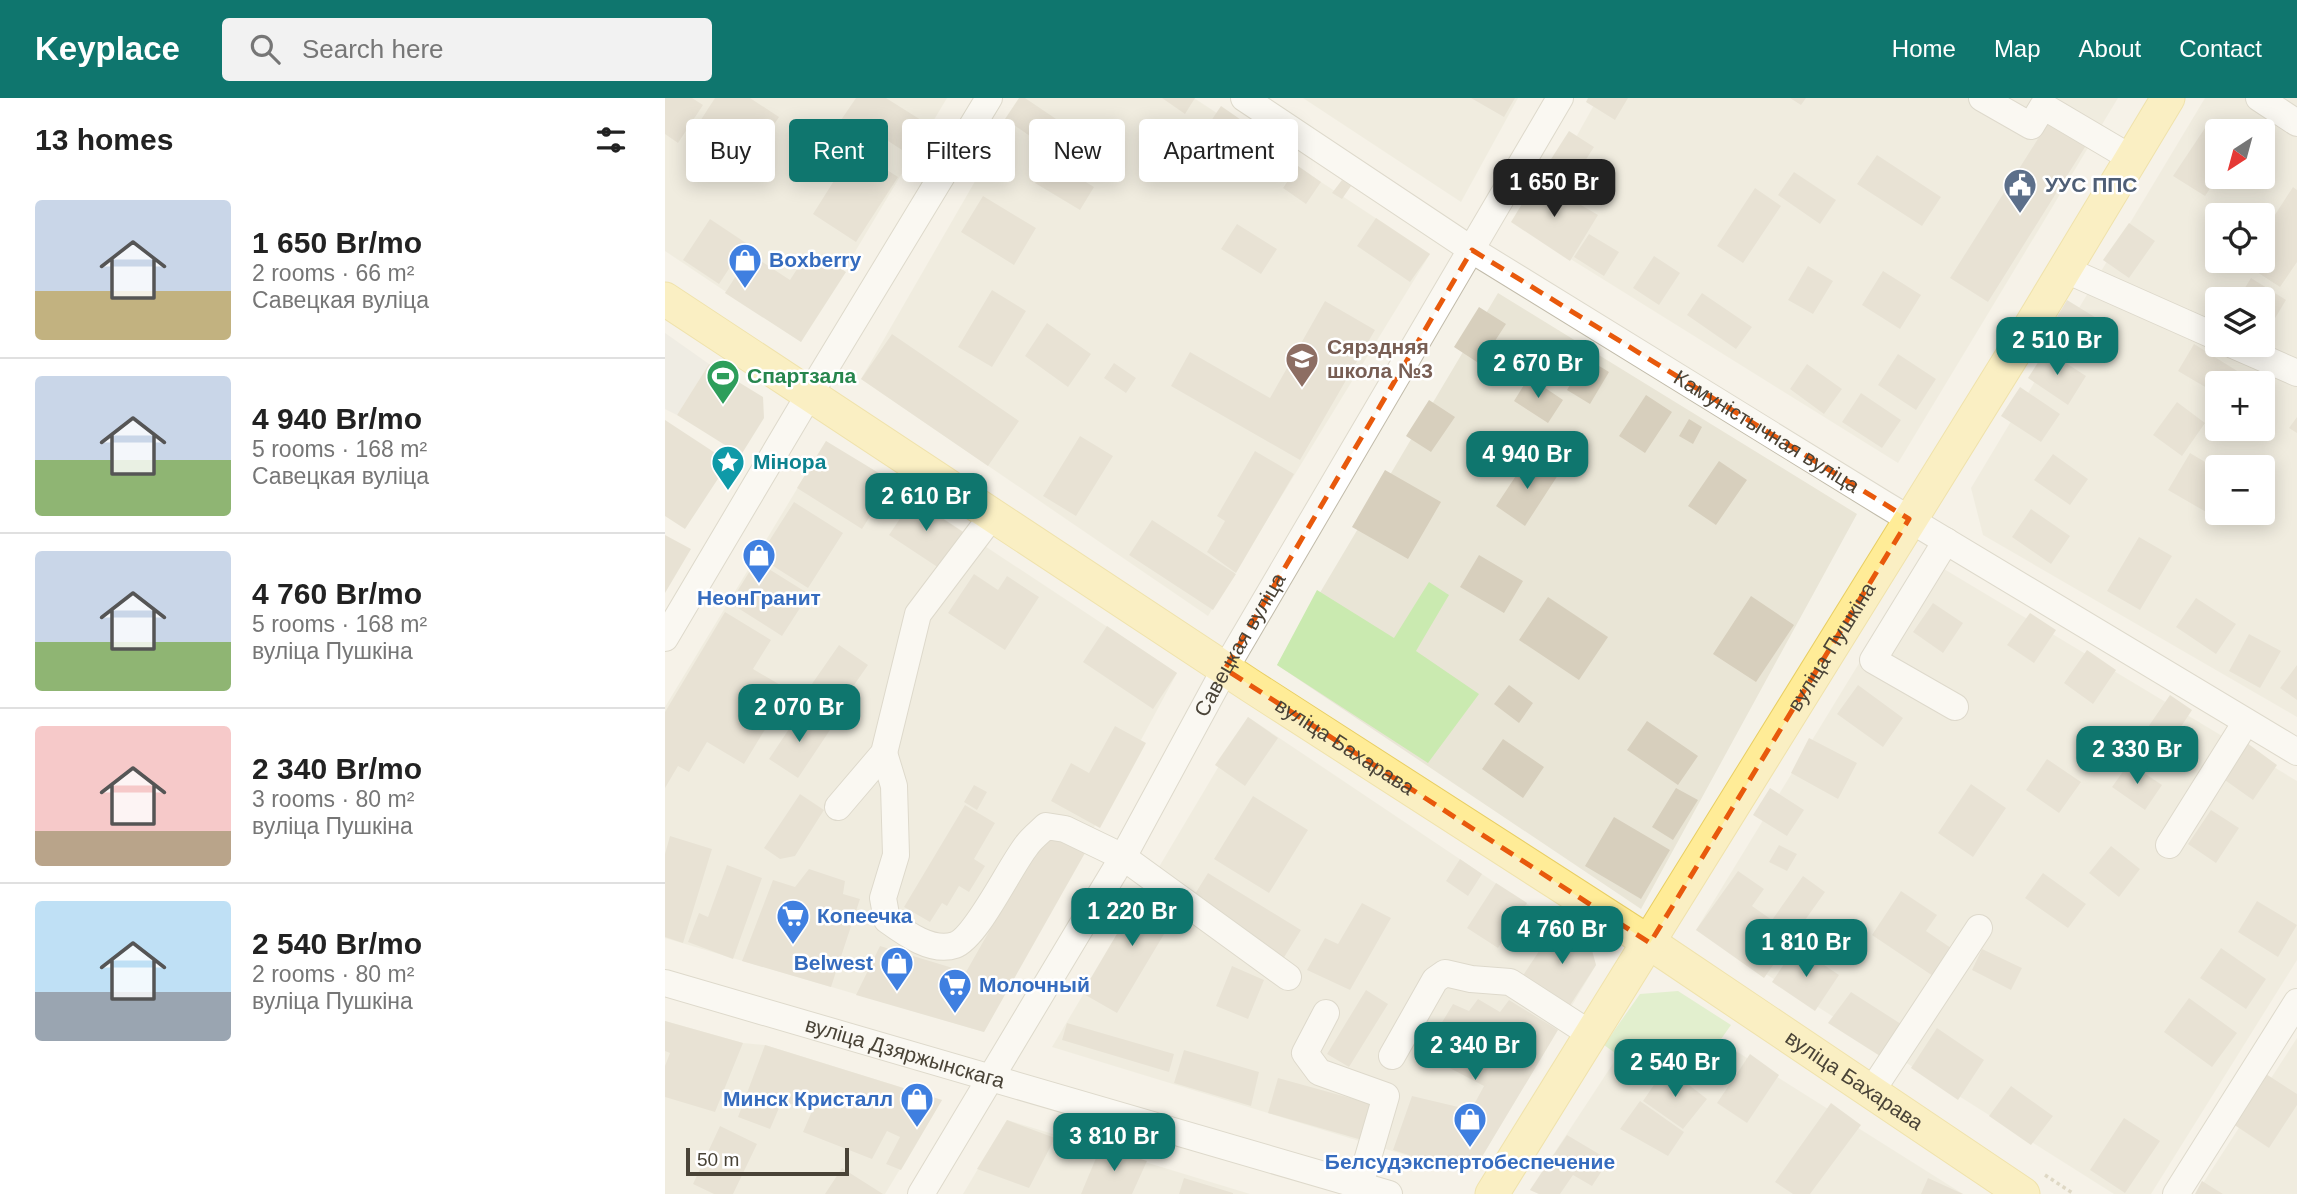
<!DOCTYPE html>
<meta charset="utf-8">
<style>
:root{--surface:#fff;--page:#f2f2f2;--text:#222;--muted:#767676;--line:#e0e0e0;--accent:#0f766e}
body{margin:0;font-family:Arial,sans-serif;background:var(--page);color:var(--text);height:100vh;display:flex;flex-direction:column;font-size:26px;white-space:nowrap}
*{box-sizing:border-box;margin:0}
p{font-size:23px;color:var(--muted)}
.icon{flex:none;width:38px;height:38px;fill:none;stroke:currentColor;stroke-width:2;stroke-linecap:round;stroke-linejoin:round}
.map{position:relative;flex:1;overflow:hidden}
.details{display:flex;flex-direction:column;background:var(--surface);width:665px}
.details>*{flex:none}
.banner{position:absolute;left:21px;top:21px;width:665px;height:63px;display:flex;gap:14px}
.needle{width:46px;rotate:216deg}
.fabs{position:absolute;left:1540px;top:21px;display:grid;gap:14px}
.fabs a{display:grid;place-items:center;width:70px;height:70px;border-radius:7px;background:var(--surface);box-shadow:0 4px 18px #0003;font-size:35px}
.scale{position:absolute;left:21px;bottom:18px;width:163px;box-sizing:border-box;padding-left:7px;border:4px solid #494337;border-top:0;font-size:19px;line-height:24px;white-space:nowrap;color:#494337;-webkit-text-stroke:5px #fff;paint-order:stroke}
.price{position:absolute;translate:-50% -60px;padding:0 16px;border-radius:14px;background:var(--accent);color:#fff;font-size:23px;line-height:46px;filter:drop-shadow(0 2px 4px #0008)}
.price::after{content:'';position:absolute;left:50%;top:42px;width:21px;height:16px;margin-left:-10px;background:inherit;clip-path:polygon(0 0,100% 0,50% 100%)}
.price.active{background:#222;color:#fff}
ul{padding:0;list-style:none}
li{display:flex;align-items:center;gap:21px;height:175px;padding:0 35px}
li+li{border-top:2px solid var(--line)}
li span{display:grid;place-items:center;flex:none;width:196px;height:140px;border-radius:7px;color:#555}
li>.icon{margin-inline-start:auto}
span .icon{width:84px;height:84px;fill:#fffc;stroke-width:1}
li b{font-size:30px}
h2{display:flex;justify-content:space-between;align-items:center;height:84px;padding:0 35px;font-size:30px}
.tag{padding:0 24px;border-radius:7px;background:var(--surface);box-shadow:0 4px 18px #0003;font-size:24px;line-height:63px}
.tag.active{background:var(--accent);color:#fff}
header{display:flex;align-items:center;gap:42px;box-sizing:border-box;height:98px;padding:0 35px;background:var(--accent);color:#fff}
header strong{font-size:33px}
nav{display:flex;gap:38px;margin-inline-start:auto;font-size:24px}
.search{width:490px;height:63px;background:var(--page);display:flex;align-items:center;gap:18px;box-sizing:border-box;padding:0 24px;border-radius:7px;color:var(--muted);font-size:26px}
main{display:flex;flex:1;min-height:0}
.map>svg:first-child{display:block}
.residential{fill:#e9e5d6;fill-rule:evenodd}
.industrial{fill:#e7e4dd}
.green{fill:#caeab0}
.building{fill:#d7cfbd}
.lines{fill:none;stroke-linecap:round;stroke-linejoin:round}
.minor-casing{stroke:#c1bbaa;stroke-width:28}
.major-casing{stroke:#e8ce63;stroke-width:35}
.path{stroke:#c3b99b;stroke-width:3.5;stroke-dasharray:3.5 3.5;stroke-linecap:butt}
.minor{stroke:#fff;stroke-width:26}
.major{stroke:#ffec97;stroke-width:33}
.marked{fill:none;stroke:#e8590c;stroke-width:5;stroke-dasharray:14 9;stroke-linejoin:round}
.labels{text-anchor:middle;stroke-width:5;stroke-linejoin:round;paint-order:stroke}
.service-label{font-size:21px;font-weight:bold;fill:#4e5e75;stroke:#fff;text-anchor:start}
.shop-label{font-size:21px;font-weight:bold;fill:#366cbe;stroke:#fff;text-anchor:start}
.education-label{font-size:21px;font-weight:bold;fill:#785e54;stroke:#fff;text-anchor:start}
.leisure-label{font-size:21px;font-weight:bold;fill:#27864d;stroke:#fff;text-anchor:start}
.street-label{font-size:21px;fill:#494337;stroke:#fff}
.culture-label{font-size:21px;font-weight:bold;fill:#0d838f;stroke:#fff;text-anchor:start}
</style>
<header>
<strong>Keyplace</strong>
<div class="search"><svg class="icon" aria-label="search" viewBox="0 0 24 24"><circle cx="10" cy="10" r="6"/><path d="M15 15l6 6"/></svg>Search here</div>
<nav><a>Home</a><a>Map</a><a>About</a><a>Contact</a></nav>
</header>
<main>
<section class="details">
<h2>13 homes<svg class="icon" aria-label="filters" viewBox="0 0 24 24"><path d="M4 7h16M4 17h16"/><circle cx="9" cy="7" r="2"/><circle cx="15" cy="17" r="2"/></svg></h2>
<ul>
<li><span style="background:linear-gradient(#c9d6e8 65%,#c2b280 0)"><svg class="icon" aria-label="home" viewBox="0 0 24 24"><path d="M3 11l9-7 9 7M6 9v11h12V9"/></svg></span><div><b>1 650 Br/mo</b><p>2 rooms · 66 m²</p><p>Савецкая вуліца</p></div></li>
<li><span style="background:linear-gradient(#c9d6e8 60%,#8fb573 0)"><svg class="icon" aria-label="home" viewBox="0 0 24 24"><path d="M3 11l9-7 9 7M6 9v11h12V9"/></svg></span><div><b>4 940 Br/mo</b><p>5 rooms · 168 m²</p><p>Савецкая вуліца</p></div></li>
<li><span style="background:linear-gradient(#c9d6e8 65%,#8fb573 0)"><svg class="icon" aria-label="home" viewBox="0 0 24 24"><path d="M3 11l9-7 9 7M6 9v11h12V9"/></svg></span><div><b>4 760 Br/mo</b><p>5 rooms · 168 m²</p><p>вуліца Пушкіна</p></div></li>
<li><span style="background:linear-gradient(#f6c9c9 75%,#b9a48a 0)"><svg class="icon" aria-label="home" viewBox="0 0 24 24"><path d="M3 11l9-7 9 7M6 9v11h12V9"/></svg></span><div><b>2 340 Br/mo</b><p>3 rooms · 80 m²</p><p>вуліца Пушкіна</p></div></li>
<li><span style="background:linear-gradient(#bfe0f5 65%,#9aa5b1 0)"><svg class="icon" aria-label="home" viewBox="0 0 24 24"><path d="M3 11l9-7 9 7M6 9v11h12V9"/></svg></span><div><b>2 540 Br/mo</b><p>2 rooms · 80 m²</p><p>вуліца Пушкіна</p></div></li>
</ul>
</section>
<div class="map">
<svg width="1632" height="1096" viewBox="0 0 1632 1096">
<rect width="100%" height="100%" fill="#f5f2e8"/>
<path class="residential" d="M0,0H282L136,244L0,153Z
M358,0H529L765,156L543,518L196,281Z
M638,0H853L796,104Z
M933,0H1453L1233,365L859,132Z
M1540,0H1632V619L1318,437L1306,390ZM1552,33H1598V79H1552ZM1552,117H1598V163H1552ZM1552,201H1598V247H1552ZM1552,285H1598V331H1552ZM1552,369H1598V415H1552Z
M833,195L1192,416L976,811L612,567Z
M161,343L512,575L319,934L0,840V609Z
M1259,459L1632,683V862L1486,1096H1449L1031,832Z
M583,619L926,849L931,867L812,1067L799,1075L387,949Z
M0,923L78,945L100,947L277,1002L220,1096H0Z
M1632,940V1096H1531Z
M1055,943L1298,1096H874L865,1092L953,958L978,975L998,945L1034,971Z
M342,1022L585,1096H298Z"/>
<path class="industrial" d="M0,235L44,266L12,317L0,311Z"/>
<path class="green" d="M764,484L784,497L751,553L814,596L763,665L612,567L652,492L729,540Z
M1013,893L1066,927L1034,972L998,946L978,975L939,947L975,896Z"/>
<path class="building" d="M0,0H27L38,7L13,45L0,36Z
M50,0H85L114,19L80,69L28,34Z
M191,0H221L256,22L237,52L194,24L190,31L176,22Z
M354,0H360L400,27L384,51L340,21Z
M497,0H530L520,16Z
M806,0H850L839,19Z
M923,0H963L950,22L921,4Z
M1125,0H1141L1136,7Z
M556,8L582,26L546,80L519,63Z
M1388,17L1425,41L1323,204L1285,180Z
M1542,27L1552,33V80L1540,98L1508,78Z
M904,33L929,49L906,85L881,69Z
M189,51L233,79L191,144L148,116Z
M1212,57L1276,99L1257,128L1192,86Z
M385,62L429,89L415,112L370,85Z
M633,68L656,84L641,106L618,90Z
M1129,74L1171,102L1155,126L1113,97Z
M872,81L933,117L905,163L846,124Z
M677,82L686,88L677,101L667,95Z
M1628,89L1632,92V164L1615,189L1578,165L1580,163H1598V135Z
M1090,90L1116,108L1078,165L1052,148Z
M318,98L371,130L349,167L296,134Z
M711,120L765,156L745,184L692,148Z
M45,121L81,145L54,186L18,162Z
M1464,125L1490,143L1464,180L1438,162Z
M572,126L612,151L596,176L556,151Z
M924,136L954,154L939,178L909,159Z
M145,151L181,174L136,244L60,195L85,156L125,182Z
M989,158L1015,175L994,207L968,190Z
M1143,168L1168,183L1148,216L1123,202Z
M1218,173L1256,197L1235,231L1197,207Z
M1586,180L1621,202L1598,240V201H1573Z
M327,192L361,213L327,269L293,249Z
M1037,195L1087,229L1071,251L1022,217Z
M1402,202L1438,224L1415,262L1379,241Z
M660,203L710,232L635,362L506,288L525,254L605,300Z
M814,209L841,226L815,266L789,249Z
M382,225L426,256L403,289L360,258Z
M227,236L354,323L323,368L196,281Z
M1529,246L1577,276L1572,285H1552V296L1513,273Z
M1381,252L1421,278L1403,307L1363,280Z
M1233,256L1271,281L1251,312L1213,287Z
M921,260L944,274L925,306L902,292Z
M449,265L471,280L461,295L439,280Z
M44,266L98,299L99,320L76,357L12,317Z
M1142,266L1177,291L1159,316L1125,291Z
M864,279L898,302L883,325L849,303Z
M1355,289L1395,316L1376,344L1336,318Z
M1196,295L1236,322L1217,350L1177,324Z
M981,297L1007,314L980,355L954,338Z
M764,302L790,319L766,354L741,338Z
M1512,304L1540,325L1517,358L1488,337Z
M1632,319V335L1624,330Z
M1024,321L1037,329L1028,346L1014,338Z
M0,322L64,364L20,431L0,418Z
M415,338L448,358L411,418L378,398Z
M161,343L227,383L197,431L132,390Z
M590,353L629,376L571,475L542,454L560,423L552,418Z
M1525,355L1552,371V415H1559L1555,422L1503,392Z
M1388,356L1423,381L1405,407L1369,382Z
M864,358L893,377L860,428L831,408Z
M1054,363L1082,382L1051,427L1023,408Z
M720,372L776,404L743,461L687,429Z
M248,401L298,434L274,470L224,437Z
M129,404L178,435L143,490L94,459Z
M1366,411L1405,438L1386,466L1347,439Z
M487,422L571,476L548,512L464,457Z
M0,437L26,451L0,495Z
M1474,439L1507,458L1475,512L1442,493Z
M814,457L858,483L839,515L795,489Z
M91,463L144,496L117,538L65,505Z
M309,476L333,492L342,478L374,499L340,552L283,515Z
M1086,498L1129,527L1091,584L1048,556Z
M883,499L943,539L914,582L854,542Z
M1531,500L1571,526L1551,556L1511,529Z
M1268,505L1298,525L1278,555L1248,534Z
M60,514L106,542L88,571L124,592L79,666L42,644L24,674L13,668L0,690V614Z
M1365,515L1391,532L1369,565L1342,547Z
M442,528L512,575L488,611L418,564Z
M1584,536L1616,553L1595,590L1564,573Z
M174,547L203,567L171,613L142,593Z
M1422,552L1451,572L1428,606L1399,585Z
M1632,567V602L1615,590Z
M844,587L868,605L854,625L829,606Z
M1193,587L1238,620L1218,649L1172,616Z
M1505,597L1527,612L1504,647L1481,632Z
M136,613L165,632L133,680L104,661Z
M583,619L613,640L580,688L550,667Z
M982,623L1033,658L1013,687L962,652Z
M450,628L481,645L435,730L386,703L406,665L424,675Z
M1144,640L1192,665L1173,701L1126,675Z
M838,641L879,669L858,700L817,671Z
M1582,645L1612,667L1588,702L1557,680Z
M1382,661L1416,684L1394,715L1361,692Z
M1464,665L1497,687L1480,712L1447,689Z
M1306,686L1341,710L1308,759L1273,735Z
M309,687L322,694L312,712L299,704Z
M1011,690L1033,702L1008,742L987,729Z
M1105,690L1139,712L1122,738L1088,717Z
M135,696L159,712L130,758L115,761L99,750Z
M588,698L643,732L604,795L549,761Z
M300,707L330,725L309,761L320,768L304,794L294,788L282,808L277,805L265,824L239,809Z
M1546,712L1574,730L1551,765L1523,746Z
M949,719L1005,752L976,801L920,768Z
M381,733L420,755L319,934L191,897L215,848L301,874Z
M5,738L47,751L18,845L0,839V756Z
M1114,747L1132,756L1122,773L1104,764Z
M1446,748L1475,771L1454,799L1424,775Z
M795,761L817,776L803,798L781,783Z
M62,767L97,780L68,861L23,844L34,815L43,819Z
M144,771L180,783L178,796L195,801L166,889L77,863L108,782L130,789Z
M1073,773L1099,791L1087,808L1107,822L1138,778L1160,794L1099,880L1031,832Z
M543,775L636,832L618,861L525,804Z
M1378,775L1421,806L1403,830L1360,800Z
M482,785L517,806L452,915L417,895Z
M831,785L862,805L833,850L802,830Z
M1236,793L1272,817L1261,833L1286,850L1268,878L1207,837Z
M1592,803L1632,827L1613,859L1573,834Z
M697,805L726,820L685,892L642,872L660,840L673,846Z
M891,827L926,849L931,867L904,909L857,879Z
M1131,848L1174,877L1150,913L1107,884Z
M1556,850L1601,881L1581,911L1535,880Z
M1317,851L1357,870L1346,892L1307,872Z
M567,868L599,882L583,921L551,908Z
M701,892L723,906L684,969L662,956Z
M1186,894L1236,926L1215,958L1163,925Z
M1524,900L1572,935L1547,969L1499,934Z
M813,901L835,914L844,902L893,932L812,1067L799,1075L728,1052L747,998L806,1012L819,988L758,956L788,906L804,913Z
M0,923L78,945L50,1014L0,999V968L5,955L0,953Z
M402,925L509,956L504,974L397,942Z
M1272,930L1319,962L1293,1002L1246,970Z
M100,947L277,1002L236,1072L221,1066L235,1039L222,1033L207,1061L138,1034L147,1013L117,1003L105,1031L73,1019Z
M519,952L594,974L586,1008L509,985Z
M1085,956L1114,977L1082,1025L1052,1005Z
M1001,969L1042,1001L1018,1031L978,1003Z
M1601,976L1632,996V1007L1604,1050L1568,1026Z
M613,980L707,1006L697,1042L603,1015Z
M1346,988L1388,1018L1366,1047L1324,1018Z
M975,1003L1019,1034L1003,1058L955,1031Z
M1166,1005L1196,1027L1145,1096H1128L1110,1084Z
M1459,1020L1495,1043L1460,1095L1425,1072Z
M342,1022L390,1040L364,1090L312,1071Z
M55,1028L92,1046L68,1096H49L28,1086Z
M902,1037L944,1062L927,1088L908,1077L895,1096H874L865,1092Z
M436,1048L482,1063L467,1096H416Z
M177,1070L218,1096H160Z
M519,1080L568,1095V1096H514Z
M1263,1080L1298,1096H1256Z
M1537,1083L1558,1096H1530Z"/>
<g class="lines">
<defs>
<g id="minor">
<path id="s1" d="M579,0L807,152L1219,406L1632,654"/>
<path d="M1317,0L1366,28L1378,8L1466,60"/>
<path d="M1594,0L1632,25"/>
<path d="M1399,171L1552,239"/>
<path d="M1568,247L1632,275"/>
<path d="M1281,443L1208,562L1290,609"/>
<path d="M0,540L144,297L324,0"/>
<path d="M219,655L229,688L231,757L218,800L222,822C240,835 267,855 290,847C312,839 345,768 362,747C367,740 375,734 381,728L400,731L458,759L623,879"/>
<path d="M173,709L219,655L253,516L327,418"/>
<path d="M1504,747L1581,624"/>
<path id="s2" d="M0,885L724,1096"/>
<path d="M661,915L640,955L654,974L721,998L695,1087"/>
<path d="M727,958L770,882L780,875L806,881L845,884L927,937"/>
<path d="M1206,994L1314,830"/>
<path id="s3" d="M256,1096L458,759L560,571L895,0"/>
<path d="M1511,1096L1632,904"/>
</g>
<g id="major">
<path id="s4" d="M0,201L586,588L985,845L1358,1096"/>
<path id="s5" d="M827,1096L1362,234L1503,0"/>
</g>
</defs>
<use href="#minor" class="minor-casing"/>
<use href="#major" class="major-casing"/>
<path class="path" d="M1380,1077L1409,1096"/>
<use href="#minor" class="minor"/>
<use href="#major" class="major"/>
</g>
<path d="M0 0H1632V1096H0ZM807,152L1244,421L985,845L560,571Z" fill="#f5f2e8" fill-opacity=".55" fill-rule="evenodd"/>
<path class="marked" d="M807,152L1244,421L985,845L560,571Z"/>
<defs>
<symbol id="civic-pin" viewBox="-11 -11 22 30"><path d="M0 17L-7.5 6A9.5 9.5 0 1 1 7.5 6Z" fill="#5c6f8a" stroke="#fff"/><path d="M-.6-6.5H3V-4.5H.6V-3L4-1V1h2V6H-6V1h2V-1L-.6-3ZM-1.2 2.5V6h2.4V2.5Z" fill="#fff"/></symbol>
<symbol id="shop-pin" viewBox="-11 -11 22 30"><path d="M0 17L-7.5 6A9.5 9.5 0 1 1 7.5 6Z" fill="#3f7fe0" stroke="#fff"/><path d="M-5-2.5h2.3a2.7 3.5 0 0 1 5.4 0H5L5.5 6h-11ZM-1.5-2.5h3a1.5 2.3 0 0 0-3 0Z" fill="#fff"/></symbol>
<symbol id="school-pin" viewBox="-11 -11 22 30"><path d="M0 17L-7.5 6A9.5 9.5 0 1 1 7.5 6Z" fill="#8d6e63" stroke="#fff"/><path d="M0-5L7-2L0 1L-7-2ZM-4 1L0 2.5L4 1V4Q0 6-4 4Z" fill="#fff"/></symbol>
<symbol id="stadium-pin" viewBox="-11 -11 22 30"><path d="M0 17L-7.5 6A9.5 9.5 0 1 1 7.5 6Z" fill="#2e9e5b" stroke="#fff"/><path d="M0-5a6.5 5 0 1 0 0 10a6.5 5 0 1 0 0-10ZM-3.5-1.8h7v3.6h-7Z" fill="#fff"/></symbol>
<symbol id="sight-pin" viewBox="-11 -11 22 30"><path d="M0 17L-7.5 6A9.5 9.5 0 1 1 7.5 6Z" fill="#0f9aa8" stroke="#fff"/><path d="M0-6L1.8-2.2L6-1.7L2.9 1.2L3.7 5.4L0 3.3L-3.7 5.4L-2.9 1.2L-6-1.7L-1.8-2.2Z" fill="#fff"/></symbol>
<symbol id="supermarket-pin" viewBox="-11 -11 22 30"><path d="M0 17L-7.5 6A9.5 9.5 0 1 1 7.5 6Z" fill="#3f7fe0" stroke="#fff"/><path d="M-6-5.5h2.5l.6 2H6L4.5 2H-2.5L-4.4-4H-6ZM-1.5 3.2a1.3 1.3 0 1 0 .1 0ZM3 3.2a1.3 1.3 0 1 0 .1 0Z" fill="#fff"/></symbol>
</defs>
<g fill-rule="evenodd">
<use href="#civic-pin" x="1336" y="68" width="38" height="52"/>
<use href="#shop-pin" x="61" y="143" width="38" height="52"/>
<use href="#school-pin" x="618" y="242" width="38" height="52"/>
<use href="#stadium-pin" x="39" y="259" width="38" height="52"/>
<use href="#sight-pin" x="44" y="345" width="38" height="52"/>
<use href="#shop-pin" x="75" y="438" width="38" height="52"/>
<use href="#supermarket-pin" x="109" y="799" width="38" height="52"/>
<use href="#shop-pin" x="213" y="846" width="38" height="52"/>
<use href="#supermarket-pin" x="271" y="868" width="38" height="52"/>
<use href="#shop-pin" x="233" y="982" width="38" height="52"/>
<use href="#shop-pin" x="786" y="1002" width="38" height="52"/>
</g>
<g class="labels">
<g class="service-label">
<text x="1380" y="94">УУС ППС</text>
</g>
<g class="shop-label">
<text x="104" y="169">Boxberry</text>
<text x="94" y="507" text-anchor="middle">НеонГранит</text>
<text x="152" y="825">Копеечка</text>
<text x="208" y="872" text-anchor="end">Belwest</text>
<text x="314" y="894">Молочный</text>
<text x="228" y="1008" text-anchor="end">Минск Кристалл</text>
<text x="805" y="1071" text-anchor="middle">Белсудэкспертобеспечение</text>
</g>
<g class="education-label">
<text x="662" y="256">Сярэдняя<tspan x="662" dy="24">школа №3</tspan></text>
</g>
<g class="leisure-label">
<text x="82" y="285">Спартзала</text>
</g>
<g class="street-label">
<text dy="7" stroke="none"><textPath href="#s1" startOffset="620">Камуністычная вуліца</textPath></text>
<text dy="7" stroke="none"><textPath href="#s3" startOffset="635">Савецкая вуліца</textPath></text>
<text dy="7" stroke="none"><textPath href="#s5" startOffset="644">вуліца Пушкіна</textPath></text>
<text dy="7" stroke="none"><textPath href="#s4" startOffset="814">вуліца Бахарава</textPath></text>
<text dy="7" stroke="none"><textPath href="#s2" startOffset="250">вуліца Дзяржынскага</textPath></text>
<text dy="7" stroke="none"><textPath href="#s4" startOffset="1423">вуліца Бахарава</textPath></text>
</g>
<g class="culture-label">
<text x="88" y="371">Мінора</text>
</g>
</g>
</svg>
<div class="fabs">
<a><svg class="needle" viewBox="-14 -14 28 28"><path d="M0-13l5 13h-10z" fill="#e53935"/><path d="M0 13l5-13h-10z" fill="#767676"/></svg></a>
<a><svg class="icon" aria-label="locate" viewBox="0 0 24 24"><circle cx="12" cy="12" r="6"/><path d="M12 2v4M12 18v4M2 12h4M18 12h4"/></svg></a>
<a><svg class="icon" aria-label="layers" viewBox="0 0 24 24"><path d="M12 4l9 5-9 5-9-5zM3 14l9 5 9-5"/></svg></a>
<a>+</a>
<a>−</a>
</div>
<div class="scale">50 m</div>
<b class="price active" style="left:889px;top:121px">1 650 Br</b>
<b class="price" style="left:1392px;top:279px">2 510 Br</b>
<b class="price" style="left:873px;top:302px">2 670 Br</b>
<b class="price" style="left:862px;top:393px">4 940 Br</b>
<b class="price" style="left:261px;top:435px">2 610 Br</b>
<b class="price" style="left:134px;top:646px">2 070 Br</b>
<b class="price" style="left:1472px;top:688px">2 330 Br</b>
<b class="price" style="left:467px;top:850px">1 220 Br</b>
<b class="price" style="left:897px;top:868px">4 760 Br</b>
<b class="price" style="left:1141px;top:881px">1 810 Br</b>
<b class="price" style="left:810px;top:984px">2 340 Br</b>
<b class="price" style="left:1010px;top:1001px">2 540 Br</b>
<b class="price" style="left:449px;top:1075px">3 810 Br</b>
<div class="banner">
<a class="tag">Buy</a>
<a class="tag active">Rent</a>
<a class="tag">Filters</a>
<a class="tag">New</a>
<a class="tag">Apartment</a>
</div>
</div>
</main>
